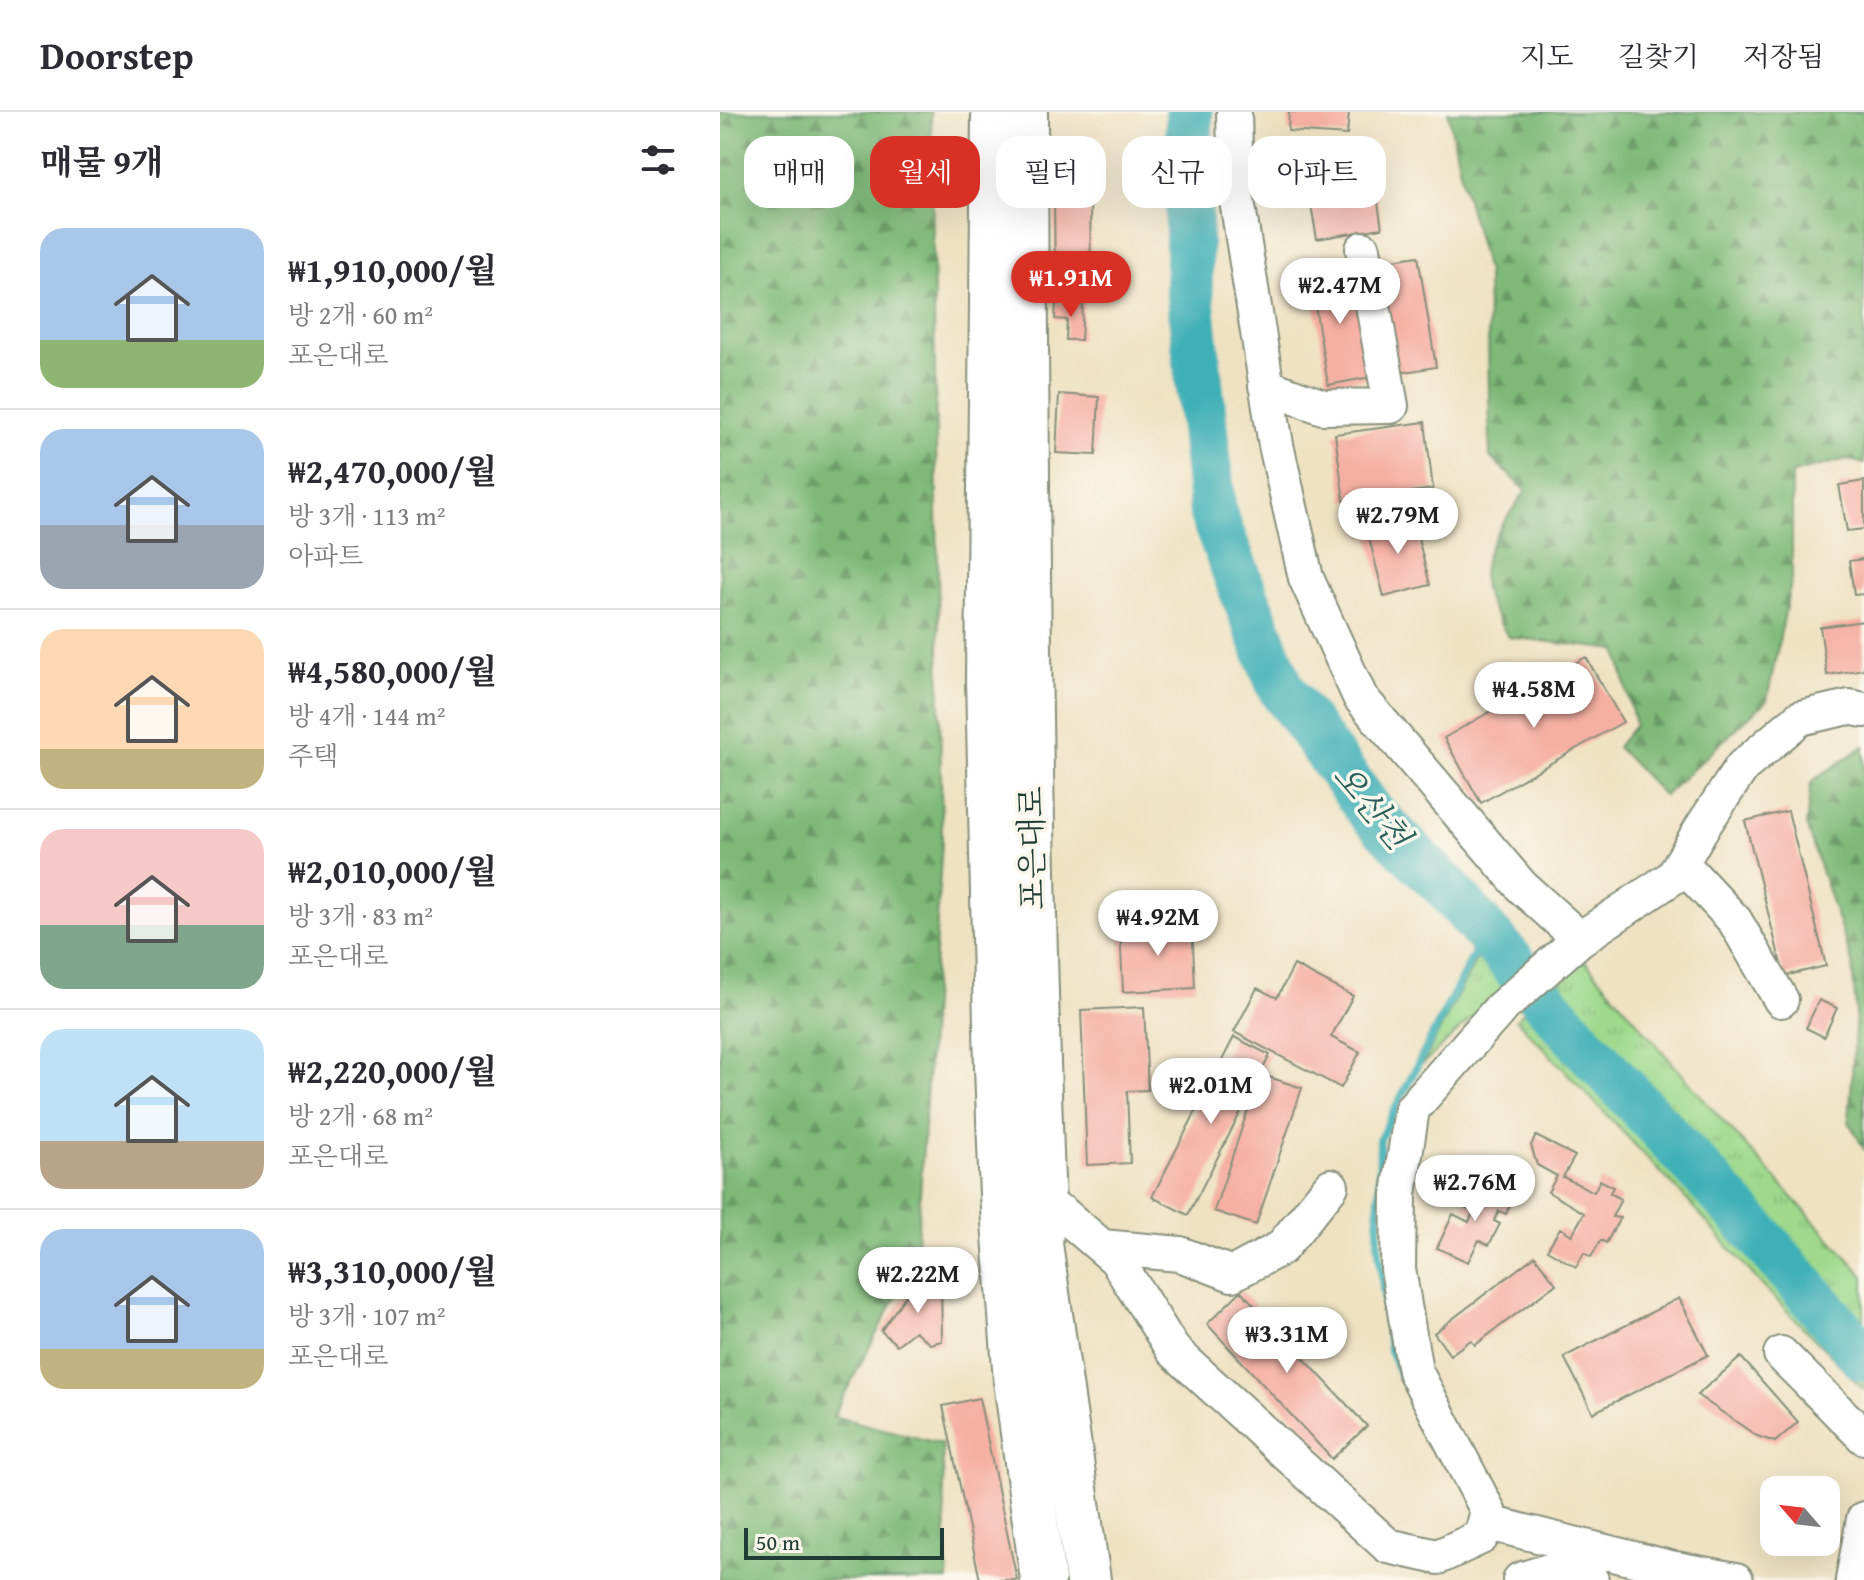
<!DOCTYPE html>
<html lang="ko">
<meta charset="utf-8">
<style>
:root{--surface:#fff;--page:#f7f7f7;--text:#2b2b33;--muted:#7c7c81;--line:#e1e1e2;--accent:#d93025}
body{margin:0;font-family:"Gentium Book Plus","Noto Serif KR",serif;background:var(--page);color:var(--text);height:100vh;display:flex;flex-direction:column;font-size:30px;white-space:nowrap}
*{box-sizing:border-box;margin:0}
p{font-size:26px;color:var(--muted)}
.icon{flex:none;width:44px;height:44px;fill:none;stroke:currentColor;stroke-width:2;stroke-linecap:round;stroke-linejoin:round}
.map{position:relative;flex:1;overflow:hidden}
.details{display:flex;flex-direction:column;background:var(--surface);width:720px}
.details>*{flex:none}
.hud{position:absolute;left:24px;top:24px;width:760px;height:72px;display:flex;gap:16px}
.needle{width:52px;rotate:298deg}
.buttons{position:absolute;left:1040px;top:1364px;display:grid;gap:16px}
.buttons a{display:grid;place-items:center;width:80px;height:80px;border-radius:16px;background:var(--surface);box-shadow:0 8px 32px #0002;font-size:40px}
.scale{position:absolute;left:24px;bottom:20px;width:200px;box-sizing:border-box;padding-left:8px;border:4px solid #1f3d34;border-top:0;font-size:22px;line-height:28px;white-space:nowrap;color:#1f3d34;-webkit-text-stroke:6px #fbf7ec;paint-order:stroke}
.price{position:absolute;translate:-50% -68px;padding:0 18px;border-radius:28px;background:#fff;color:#222;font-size:26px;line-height:52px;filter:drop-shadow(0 2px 4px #0008)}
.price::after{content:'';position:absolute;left:50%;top:48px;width:24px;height:18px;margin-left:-12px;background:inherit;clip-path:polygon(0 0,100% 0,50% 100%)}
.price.selected{background:var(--accent);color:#fff}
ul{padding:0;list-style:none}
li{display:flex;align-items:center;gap:24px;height:200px;padding:0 40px}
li+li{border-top:2px solid var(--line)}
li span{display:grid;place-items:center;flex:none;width:224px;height:160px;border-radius:24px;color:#555}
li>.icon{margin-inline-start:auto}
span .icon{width:96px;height:96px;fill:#fffc;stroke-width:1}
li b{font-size:34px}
h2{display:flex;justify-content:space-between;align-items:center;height:96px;padding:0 40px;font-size:34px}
.pill{padding:0 28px;border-radius:24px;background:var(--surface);box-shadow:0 8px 32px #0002;font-size:28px;line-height:72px}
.pill.selected{background:var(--accent);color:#fff}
header{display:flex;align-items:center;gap:48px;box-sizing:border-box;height:112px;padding:0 40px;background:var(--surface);border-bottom:2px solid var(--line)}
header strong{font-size:38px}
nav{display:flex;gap:44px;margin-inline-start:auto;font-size:28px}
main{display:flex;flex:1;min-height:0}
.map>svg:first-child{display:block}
.grass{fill:url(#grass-tufts);stroke:#5e8b60;stroke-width:2}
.forest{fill:url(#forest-firs);stroke:#4e7b56;stroke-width:2}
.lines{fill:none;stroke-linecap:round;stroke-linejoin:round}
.stream{stroke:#3fb0b7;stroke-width:8}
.river{stroke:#3fb0b7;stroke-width:48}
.building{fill:#f6afa3}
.minor-casing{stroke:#87907c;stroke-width:38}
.highway-casing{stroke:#87907c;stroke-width:48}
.minor{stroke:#fff;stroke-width:34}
.highway{stroke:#fff;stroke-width:44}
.labels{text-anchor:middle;stroke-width:7;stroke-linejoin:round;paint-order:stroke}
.street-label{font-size:32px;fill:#1f3d34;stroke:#fbf7ec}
.water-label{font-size:34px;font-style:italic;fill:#29605b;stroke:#fbf7ec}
</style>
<header>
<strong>Doorstep</strong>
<nav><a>지도</a><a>길찾기</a><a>저장됨</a></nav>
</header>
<main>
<section class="details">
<h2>매물 9개<svg class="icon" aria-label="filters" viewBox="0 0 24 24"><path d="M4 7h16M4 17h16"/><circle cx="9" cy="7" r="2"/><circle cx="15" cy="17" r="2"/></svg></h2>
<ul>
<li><span style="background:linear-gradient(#a9c7e8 70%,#8fb573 0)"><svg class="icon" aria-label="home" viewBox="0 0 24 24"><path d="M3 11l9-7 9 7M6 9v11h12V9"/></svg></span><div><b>₩1,910,000/월</b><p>방 2개 · 60 m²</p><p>포은대로</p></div></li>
<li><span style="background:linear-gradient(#a9c7e8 60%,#9aa5b1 0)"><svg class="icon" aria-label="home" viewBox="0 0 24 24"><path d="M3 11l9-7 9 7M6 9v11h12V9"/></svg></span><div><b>₩2,470,000/월</b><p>방 3개 · 113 m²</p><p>아파트</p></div></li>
<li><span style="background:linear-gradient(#ffd9b3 75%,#c2b280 0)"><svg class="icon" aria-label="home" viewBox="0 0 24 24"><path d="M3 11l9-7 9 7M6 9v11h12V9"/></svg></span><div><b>₩4,580,000/월</b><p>방 4개 · 144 m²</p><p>주택</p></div></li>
<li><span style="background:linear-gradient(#f6c9c9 60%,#7fa58c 0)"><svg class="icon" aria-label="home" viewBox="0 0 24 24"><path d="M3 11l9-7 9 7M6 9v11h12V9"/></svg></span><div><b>₩2,010,000/월</b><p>방 3개 · 83 m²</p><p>포은대로</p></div></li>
<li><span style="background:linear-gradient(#bfe0f5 70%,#b9a48a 0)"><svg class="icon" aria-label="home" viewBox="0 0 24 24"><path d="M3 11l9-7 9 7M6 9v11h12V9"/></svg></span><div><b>₩2,220,000/월</b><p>방 2개 · 68 m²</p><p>포은대로</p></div></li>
<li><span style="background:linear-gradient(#a9c7e8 75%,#c2b280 0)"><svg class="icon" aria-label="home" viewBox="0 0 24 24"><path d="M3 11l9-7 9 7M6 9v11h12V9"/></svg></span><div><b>₩3,310,000/월</b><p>방 3개 · 107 m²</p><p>포은대로</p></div></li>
</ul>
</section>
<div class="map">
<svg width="1144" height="1468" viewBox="0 0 1144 1468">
<defs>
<pattern id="grass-tufts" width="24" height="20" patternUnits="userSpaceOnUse" patternTransform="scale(2)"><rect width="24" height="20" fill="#9ed98c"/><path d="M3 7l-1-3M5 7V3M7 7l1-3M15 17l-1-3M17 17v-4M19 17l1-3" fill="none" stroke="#88bb79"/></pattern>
<pattern id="forest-firs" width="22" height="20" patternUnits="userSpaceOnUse" patternTransform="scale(2)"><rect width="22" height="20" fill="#7eb978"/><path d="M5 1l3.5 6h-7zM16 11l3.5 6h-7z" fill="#679863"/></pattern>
</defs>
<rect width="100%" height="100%" fill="#fbf7ec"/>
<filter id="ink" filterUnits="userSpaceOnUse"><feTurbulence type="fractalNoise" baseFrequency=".0125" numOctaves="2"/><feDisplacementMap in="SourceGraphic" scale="16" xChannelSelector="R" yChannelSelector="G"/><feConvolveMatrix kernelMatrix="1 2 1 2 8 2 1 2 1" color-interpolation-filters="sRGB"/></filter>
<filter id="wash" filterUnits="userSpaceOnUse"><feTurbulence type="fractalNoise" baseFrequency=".006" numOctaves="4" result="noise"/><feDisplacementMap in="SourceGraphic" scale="32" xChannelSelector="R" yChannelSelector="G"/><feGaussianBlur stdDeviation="1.8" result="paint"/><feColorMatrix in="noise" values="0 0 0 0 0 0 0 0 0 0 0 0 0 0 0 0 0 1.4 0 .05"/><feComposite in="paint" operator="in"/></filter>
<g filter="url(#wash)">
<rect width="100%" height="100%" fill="#efe2c3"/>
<path class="grass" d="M767,827L797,863L702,953Z
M864,848L986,990L1144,1164V1234L829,880Z
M814,891L1036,1127L1144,1254V1278L1042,1173L969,1090L796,907Z"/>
<path class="forest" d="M0,0H211L222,729L196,1147L113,1304L222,1332L228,1468H0Z
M728,0H1144V352L1127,347L1072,361V466L1047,588L944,684L897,635L915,613L897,538L788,525C781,512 772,499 767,486C751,447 786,408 806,378L770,345L767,160L743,73Z
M1144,634V1037L1129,1010L1136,901L1132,851L1086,713L1091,670Z"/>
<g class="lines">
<path class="stream" d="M681,1264L670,1238L658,1130L660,1027L765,820
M695,1295L711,1326"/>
<path class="river" d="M469,0V174L493,402L561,576L652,702L728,777L867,937L1039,1123L1144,1245"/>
</g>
<g id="blocks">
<path class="building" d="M569,0H629L627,23L568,19Z
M652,54L662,116L597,127L586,65Z
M370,71L371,186H335L334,72Z
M698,144L716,255L672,262L654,151Z
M633,155L651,265L608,273L590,163Z
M336,191L363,192L361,228H346L347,208L335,207Z
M339,282L379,285L376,343L336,341Z
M705,310L713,377L624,389L615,322Z
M1144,369V417L1127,419L1119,373Z
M692,402L710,473L664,485L646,414Z
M1144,447V482L1134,483L1129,449Z
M1144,509V557L1107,563L1100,515Z
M866,545L903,610L761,691L724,626Z
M1068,699L1106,854L1064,864L1025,709Z
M472,811L475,876L403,880L400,815Z
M574,853L633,884L611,925L640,940L621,976L514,920L537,876L557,886Z
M1099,888L1117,896L1104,925L1086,916Z
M424,895L428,978L407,979L410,1051L367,1053L361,898Z
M514,925L550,943L468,1103L432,1085Z
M540,962L582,976L536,1113L494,1099Z
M816,1024L855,1044L843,1065L874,1080L880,1068L893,1075L890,1081L901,1087L892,1105L900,1106L886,1131L881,1128L871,1145L864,1141L856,1155L827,1138L840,1116L852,1123L864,1101L828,1080L837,1064L817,1053L811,1033Z
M753,1073L776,1084L779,1078L794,1085L786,1102L779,1099L774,1109L780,1112L769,1133L759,1128L748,1150L717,1136L733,1102L749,1110L753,1100L743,1095Z
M815,1144L836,1172L755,1233L751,1228L730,1243L714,1221Z
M204,1168H221L222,1229L210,1232L195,1219L177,1233L161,1219L184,1186Z
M521,1179L647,1314L612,1347L487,1212Z
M959,1186L988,1243L873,1301L844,1245Z
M1021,1245L1078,1310L1055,1330L1037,1324L977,1283Z
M259,1286L297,1468H260L223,1294Z"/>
</g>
</g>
<g filter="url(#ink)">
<use href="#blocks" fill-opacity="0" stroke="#87907c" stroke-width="2"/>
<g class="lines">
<defs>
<path id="minor" d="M514,0L516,82L556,333L586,466L640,585L802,775L860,827
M546,274L603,295L671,294L643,137
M961,751L1015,809L1061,888
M323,1095L342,1101L396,1147L453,1238L668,1434L718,1445L761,1425L768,1399L695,1259L678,1157L679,1082L692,997L781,896L860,827L953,765L981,717L1022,655L1080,606L1129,595L1144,598
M382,1135L460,1142L512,1162L561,1136L611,1074
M1061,1242L1144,1325
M765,1410L950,1456L1016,1468
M800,1468L835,1457L871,1468
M1133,1468L1144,1407"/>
<path id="highway" d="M274,0L268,567L277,956L282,1083L296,1269L323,1468
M305,0C306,365 309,730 323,1095L320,1132L368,1468"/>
</defs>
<use href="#minor" class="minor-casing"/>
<use href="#highway" class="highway-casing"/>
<use href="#minor" class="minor"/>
<use href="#highway" class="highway"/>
</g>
</g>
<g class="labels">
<g class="street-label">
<text transform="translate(312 736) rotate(-91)" y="11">포은대로</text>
</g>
<g class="water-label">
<text transform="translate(652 694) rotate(50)" y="12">오산천</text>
</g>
</g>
</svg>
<div class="buttons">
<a><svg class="needle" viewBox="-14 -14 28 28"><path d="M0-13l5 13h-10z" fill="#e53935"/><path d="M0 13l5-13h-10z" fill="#7c7c81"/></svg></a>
</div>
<div class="scale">50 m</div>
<b class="price selected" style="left:351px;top:207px">₩1.91M</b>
<b class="price" style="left:620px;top:214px">₩2.47M</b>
<b class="price" style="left:678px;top:444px">₩2.79M</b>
<b class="price" style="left:814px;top:618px">₩4.58M</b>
<b class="price" style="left:438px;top:846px">₩4.92M</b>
<b class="price" style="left:491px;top:1014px">₩2.01M</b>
<b class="price" style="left:755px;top:1111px">₩2.76M</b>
<b class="price" style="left:198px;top:1203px">₩2.22M</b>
<b class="price" style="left:567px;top:1263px">₩3.31M</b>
<div class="hud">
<a class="pill">매매</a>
<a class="pill selected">월세</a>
<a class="pill">필터</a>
<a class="pill">신규</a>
<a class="pill">아파트</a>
</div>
</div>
</main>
